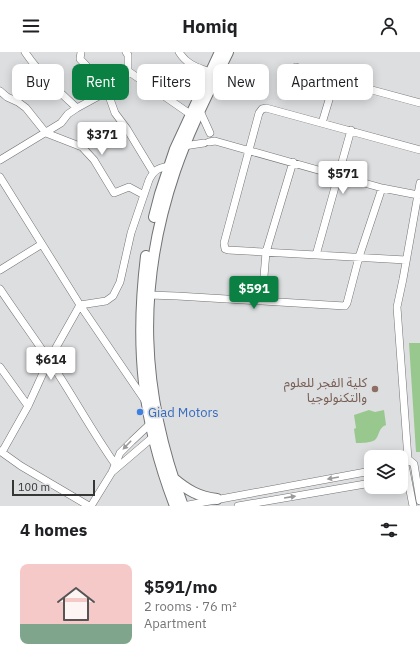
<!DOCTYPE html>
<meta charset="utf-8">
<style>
:root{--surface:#fff;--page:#f2f2f2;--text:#202124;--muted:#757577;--line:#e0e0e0;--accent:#0b8043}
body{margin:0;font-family:"IBM Plex Sans","Noto Sans Arabic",sans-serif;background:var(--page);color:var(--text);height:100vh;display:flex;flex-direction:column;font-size:15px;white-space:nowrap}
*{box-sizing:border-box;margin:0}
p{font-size:13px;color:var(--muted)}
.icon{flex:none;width:22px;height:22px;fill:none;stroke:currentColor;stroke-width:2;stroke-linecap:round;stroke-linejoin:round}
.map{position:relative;height:454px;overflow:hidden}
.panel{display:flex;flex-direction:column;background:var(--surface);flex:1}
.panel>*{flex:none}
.banner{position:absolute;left:12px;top:12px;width:396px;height:36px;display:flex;gap:8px}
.fabs{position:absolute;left:364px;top:398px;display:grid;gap:8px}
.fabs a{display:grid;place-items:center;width:44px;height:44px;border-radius:8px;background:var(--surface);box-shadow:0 2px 10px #0003;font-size:20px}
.scale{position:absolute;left:12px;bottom:10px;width:83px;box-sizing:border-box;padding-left:4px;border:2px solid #353636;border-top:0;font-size:11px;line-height:14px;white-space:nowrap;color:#353636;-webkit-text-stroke:3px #dddee0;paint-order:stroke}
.price{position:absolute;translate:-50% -34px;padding:0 9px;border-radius:4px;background:#fff;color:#222;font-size:13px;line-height:26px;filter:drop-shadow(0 1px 2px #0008)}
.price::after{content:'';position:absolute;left:50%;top:24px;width:12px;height:9px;margin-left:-6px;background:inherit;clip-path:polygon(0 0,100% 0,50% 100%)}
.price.current{background:var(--accent);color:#fff}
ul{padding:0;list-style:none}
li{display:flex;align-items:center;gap:12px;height:100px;padding:0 20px}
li+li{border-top:1px solid var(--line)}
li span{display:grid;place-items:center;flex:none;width:112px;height:80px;border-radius:8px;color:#555}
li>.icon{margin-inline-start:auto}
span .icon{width:48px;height:48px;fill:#fffc;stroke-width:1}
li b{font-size:17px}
h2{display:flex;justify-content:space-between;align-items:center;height:48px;padding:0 20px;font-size:17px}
.tag{padding:0 14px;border-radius:8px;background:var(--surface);box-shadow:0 2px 10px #0003;font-size:14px;line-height:36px}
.tag.current{background:var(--accent);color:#fff}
header{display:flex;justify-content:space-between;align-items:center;height:52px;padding:0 20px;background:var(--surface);font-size:18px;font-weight:700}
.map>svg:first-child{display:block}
.green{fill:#98c88d}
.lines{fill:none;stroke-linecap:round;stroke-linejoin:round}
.minor-casing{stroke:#727374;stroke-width:8}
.highway-casing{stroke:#727374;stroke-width:12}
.minor{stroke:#fff;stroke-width:7}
.highway{stroke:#fff;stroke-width:10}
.oneway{fill:#9a9a9a}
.education-dot{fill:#8d6e63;stroke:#dddee0;stroke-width:1.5}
.shop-dot{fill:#3f7fe0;stroke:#dddee0;stroke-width:1.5}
.labels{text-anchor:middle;stroke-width:3;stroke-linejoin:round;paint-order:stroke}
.education-label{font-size:13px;fill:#785e54;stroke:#dddee0;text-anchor:end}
.shop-label{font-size:13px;fill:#366cbe;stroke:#dddee0;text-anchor:start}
</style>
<header><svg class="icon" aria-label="menu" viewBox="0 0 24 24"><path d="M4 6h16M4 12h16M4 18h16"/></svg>Homiq<svg class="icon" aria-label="person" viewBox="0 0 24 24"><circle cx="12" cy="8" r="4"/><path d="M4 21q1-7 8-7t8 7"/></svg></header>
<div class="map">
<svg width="420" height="454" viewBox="0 0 420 454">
<rect width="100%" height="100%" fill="#dddee0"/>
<path class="green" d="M409,291H420V400H416Z
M369,358L375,360L384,358L386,373C378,376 380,383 375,388C370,391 361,391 356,391L354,377L356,376L354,363Z"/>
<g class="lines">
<defs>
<path id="minor" d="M25,0C39,21 58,39 77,56
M81,0L80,7L98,26L121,32
M126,0L128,3V19L190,62
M179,0C187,13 197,15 210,20
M296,15L335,28L420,51
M111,37L110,47L115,61L127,77L153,120
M0,39L7,45L18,50L26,56L46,81L82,95L94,108L114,141L129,135L144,143
M200,59L210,81
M322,71L335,28
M209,90L215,89L382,136L418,143
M184,94L204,91
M0,108L61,71L68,62L77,56L121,32L128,19
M0,125L80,253L146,350
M316,203L351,78
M406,208L228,198L225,197L224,191L259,61L262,57L266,56L420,98
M0,218L42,192
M0,237C16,261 33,284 49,308C72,342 91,378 115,412
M149,243L177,244L345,254L347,251L359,205L382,136
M262,249L266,200L293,110
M80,253L106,249L113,244L120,230L131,181L149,128C154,118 158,116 169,114
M0,315L28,354
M0,399L21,414L89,454
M2,400L28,354L49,308L80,253
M408,407L414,412L420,449
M112,420L153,385
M91,454L112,420L120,401L132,389L150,372
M183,454L371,419
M238,454L371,431
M413,454L405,413L408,407L397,255L403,227L420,131"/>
<path id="highway" d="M154,165L160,142L175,97L220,0
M146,204C135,295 142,368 175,454
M173,426C187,438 199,445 217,447
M183,454C140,340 136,234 175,119C189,78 209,39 228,0"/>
</defs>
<use href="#minor" class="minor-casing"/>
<use href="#highway" class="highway-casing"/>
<use href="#minor" class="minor"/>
<use href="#highway" class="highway"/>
</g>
<defs><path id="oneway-solid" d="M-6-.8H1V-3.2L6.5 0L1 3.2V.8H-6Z"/></defs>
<g class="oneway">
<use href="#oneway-solid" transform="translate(127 393) rotate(134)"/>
<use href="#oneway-solid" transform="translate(333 426) rotate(170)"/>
<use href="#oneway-solid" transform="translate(290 445) rotate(-9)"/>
</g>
<circle class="education-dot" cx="375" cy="337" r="4"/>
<circle class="shop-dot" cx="140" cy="360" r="4"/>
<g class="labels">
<g class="education-label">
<text x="367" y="335">كلية الفجر للعلوم<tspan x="367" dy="15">والتكنولوجيا</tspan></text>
</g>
<g class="shop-label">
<text x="148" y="365">Giad Motors</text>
</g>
</g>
</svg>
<div class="fabs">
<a><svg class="icon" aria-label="layers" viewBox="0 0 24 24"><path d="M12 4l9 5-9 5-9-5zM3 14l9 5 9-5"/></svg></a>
</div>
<div class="scale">100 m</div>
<b class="price" style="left:102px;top:104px">$371</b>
<b class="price" style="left:343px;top:143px">$571</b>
<b class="price current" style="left:254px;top:258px">$591</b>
<b class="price" style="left:51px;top:329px">$614</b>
<div class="banner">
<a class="tag">Buy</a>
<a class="tag current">Rent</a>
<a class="tag">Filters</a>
<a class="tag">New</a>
<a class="tag">Apartment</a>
</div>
</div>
<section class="panel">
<h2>4 homes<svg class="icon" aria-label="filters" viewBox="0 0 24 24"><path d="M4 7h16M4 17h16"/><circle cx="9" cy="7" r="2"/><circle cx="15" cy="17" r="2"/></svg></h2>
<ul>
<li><span style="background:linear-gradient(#f6c9c9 75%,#7fa58c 0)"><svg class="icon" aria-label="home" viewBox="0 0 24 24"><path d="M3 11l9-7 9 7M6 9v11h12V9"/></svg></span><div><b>$591/mo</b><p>2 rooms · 76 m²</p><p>Apartment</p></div></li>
</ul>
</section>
